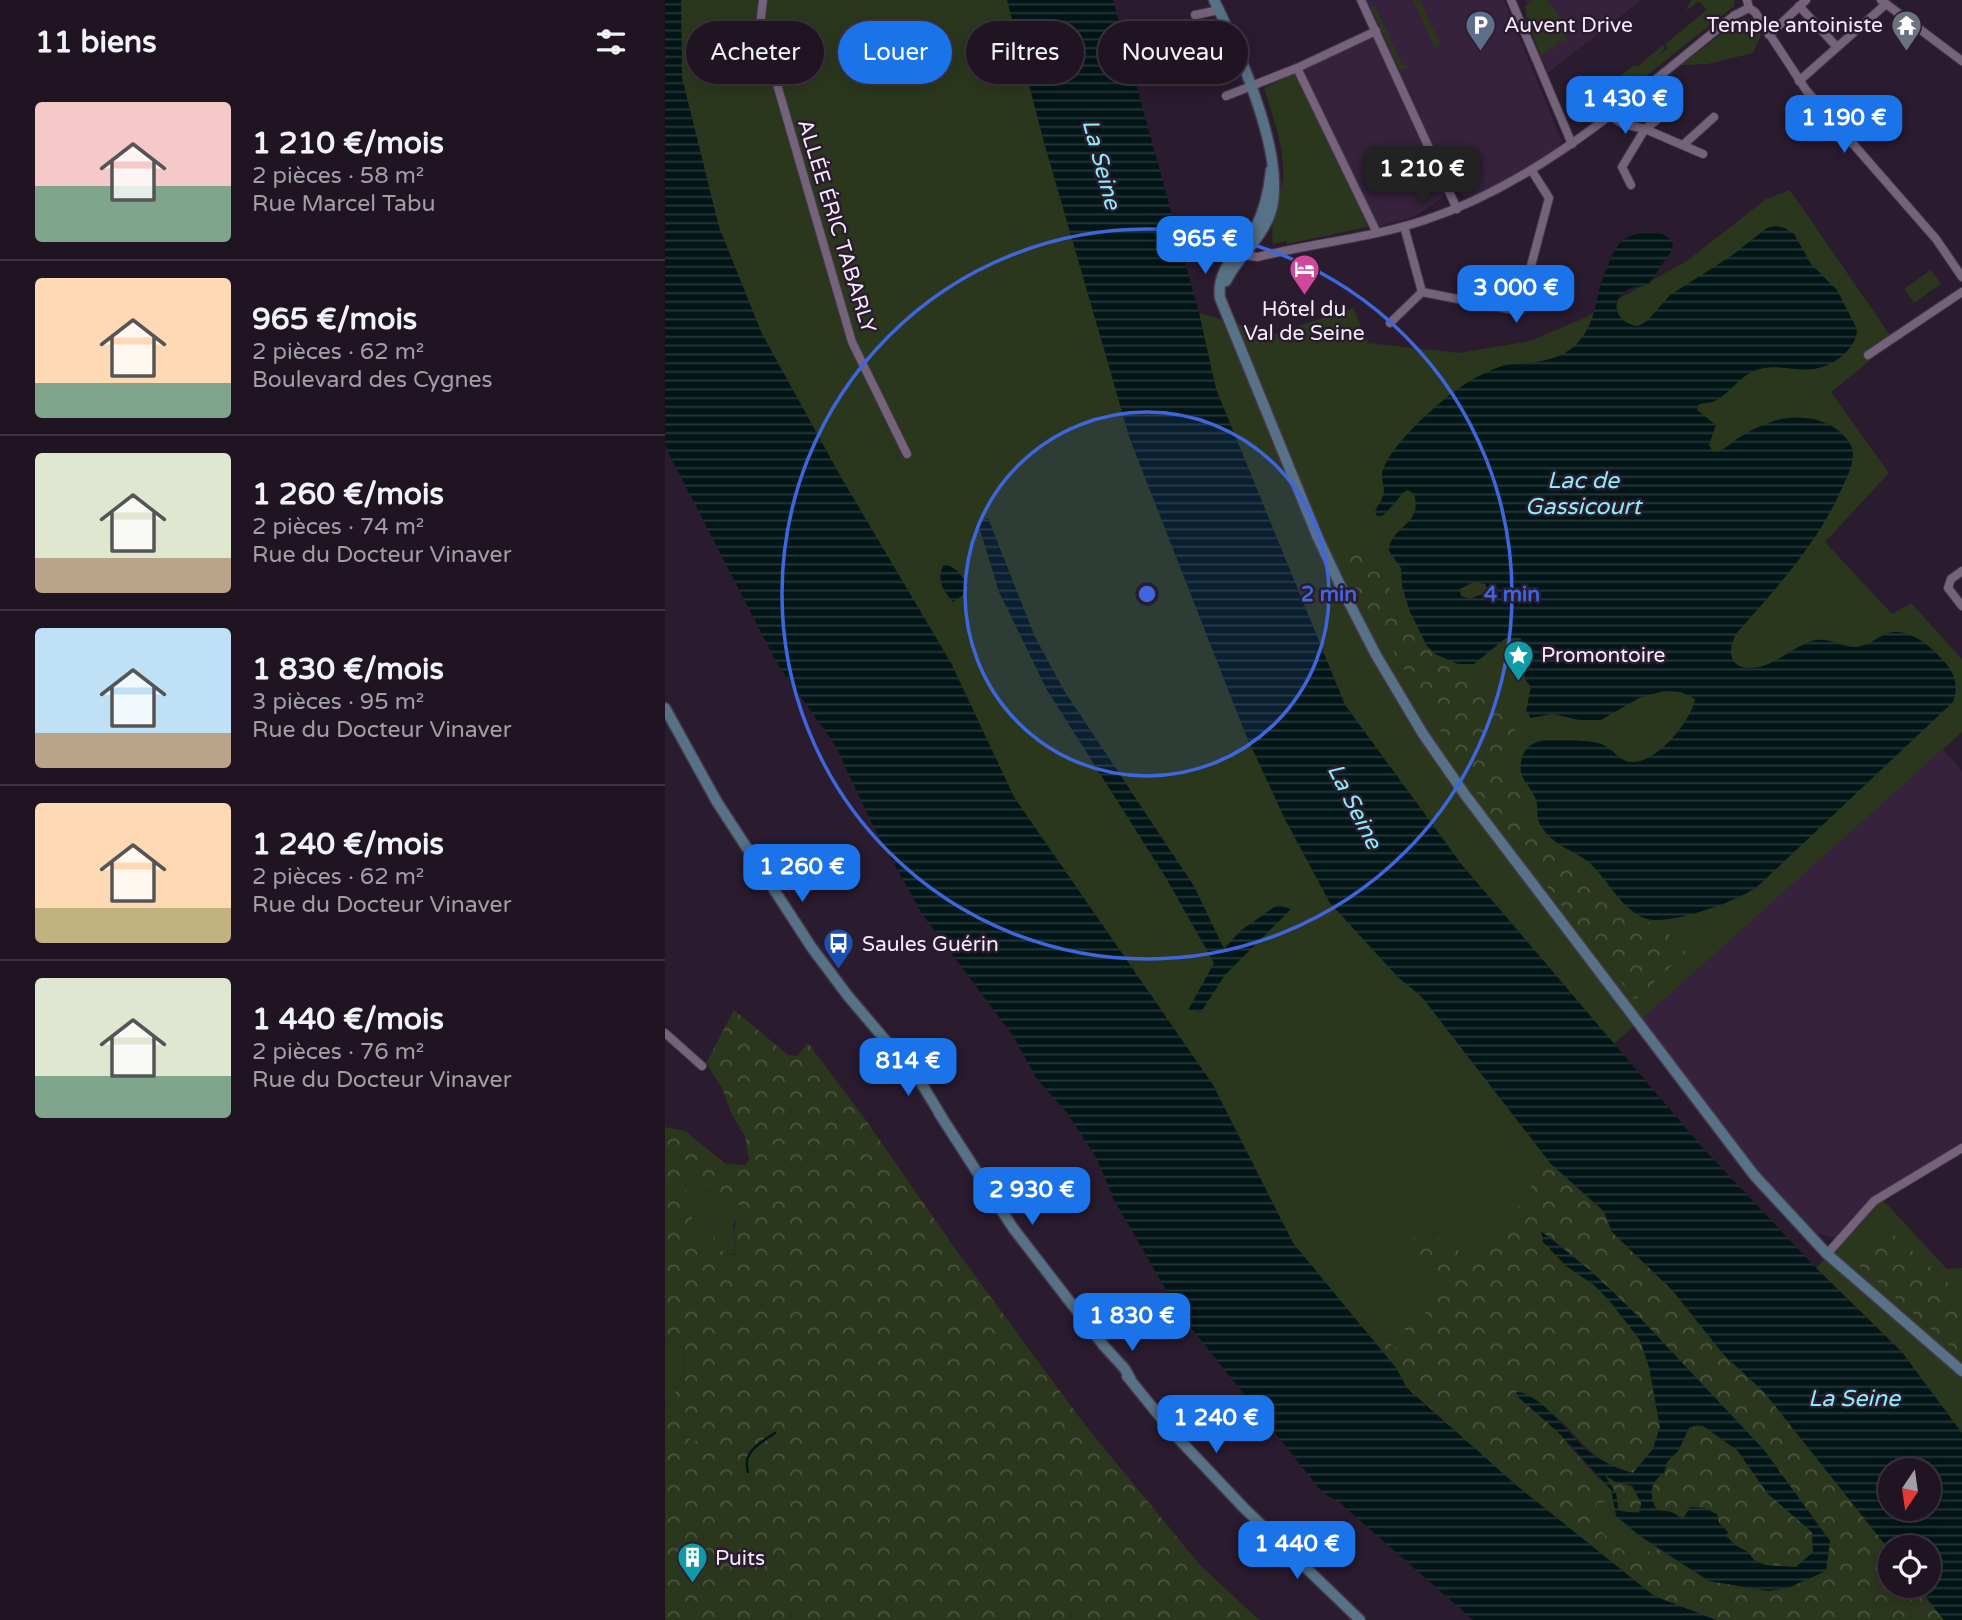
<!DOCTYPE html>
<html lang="fr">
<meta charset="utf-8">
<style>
:root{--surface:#201423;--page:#2d2130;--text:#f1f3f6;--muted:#a29ea6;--line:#3d3341;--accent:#1a73e8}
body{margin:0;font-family:"Varela Round",sans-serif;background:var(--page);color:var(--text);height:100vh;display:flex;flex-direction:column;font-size:26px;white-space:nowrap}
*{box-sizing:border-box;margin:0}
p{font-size:23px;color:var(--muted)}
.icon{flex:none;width:38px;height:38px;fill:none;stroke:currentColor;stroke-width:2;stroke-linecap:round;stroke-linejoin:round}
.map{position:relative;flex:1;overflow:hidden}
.panel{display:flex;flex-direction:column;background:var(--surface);width:665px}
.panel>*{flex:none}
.top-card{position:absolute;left:21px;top:21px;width:665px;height:63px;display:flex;gap:14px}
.needle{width:46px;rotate:193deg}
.tools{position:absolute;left:1213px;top:1458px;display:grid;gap:14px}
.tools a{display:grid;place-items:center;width:63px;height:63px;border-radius:50%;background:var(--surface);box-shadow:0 4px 18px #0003,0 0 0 2px var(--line);font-size:35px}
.price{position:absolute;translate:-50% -60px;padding:0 16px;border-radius:14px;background:var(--accent);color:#fff;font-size:23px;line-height:46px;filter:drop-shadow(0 2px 4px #0008)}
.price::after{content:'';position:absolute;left:50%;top:42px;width:21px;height:16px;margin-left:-10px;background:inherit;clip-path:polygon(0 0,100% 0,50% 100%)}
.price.on{background:#222;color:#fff}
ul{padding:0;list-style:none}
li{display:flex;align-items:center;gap:21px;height:175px;padding:0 35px}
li+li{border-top:2px solid var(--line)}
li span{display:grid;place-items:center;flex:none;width:196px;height:140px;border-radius:7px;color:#555}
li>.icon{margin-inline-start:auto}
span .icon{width:84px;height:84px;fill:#fffc;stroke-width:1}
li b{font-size:30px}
h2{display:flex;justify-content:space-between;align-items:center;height:84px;padding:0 35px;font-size:30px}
.tag{padding:0 24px;border-radius:32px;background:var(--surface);box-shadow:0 4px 18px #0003,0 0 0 2px var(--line);font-size:24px;line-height:63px}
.tag.on{background:var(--accent);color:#fff}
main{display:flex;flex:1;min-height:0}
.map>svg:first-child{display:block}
.built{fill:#36223c}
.grass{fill:#2b371d}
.forest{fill:url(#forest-crowns);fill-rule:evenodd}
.water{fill:url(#water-rules);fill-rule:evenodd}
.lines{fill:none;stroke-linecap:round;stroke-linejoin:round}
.stream{stroke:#031617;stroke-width:2.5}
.minor-casing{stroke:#443849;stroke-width:10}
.secondary-casing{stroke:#443849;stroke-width:13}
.minor{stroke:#75637b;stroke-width:8}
.secondary{stroke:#577286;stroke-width:10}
.ring{fill:none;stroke:#3e66dd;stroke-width:3.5}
.labels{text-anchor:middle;stroke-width:5;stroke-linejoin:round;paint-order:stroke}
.poi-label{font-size:21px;fill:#f6ebf9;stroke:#2a1b2f;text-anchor:start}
.street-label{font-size:21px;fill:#f6ebf9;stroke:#2a1b2f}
.water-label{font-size:23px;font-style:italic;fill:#89edf5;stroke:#2a1b2f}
.centre{fill:#3e66dd;stroke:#2a1b2f;stroke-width:3.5}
.ring-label{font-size:21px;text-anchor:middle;font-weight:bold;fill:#3e66dd;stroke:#2a1b2f;stroke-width:5;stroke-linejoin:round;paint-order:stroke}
</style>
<main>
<section class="panel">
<h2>11 biens<svg class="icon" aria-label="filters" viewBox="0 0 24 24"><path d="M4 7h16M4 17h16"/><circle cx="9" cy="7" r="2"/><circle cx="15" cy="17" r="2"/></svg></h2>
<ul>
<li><span style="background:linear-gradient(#f6c9c9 60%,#7fa58c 0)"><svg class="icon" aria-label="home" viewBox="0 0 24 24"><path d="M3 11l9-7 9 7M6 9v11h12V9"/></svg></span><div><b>1 210 €/mois</b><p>2 pièces · 58 m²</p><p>Rue Marcel Tabu</p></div></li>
<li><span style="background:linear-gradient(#ffd9b3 75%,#7fa58c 0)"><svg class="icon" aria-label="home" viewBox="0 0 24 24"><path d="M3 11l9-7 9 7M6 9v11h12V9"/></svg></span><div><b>965 €/mois</b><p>2 pièces · 62 m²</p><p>Boulevard des Cygnes</p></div></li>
<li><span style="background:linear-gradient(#dfe7d0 75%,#b9a48a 0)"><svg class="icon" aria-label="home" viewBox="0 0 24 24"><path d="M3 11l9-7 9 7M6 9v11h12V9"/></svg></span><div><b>1 260 €/mois</b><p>2 pièces · 74 m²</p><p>Rue du Docteur Vinaver</p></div></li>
<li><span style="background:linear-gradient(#bfe0f5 75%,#b9a48a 0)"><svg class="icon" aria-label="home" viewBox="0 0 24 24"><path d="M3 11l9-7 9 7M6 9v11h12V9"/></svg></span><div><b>1 830 €/mois</b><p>3 pièces · 95 m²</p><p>Rue du Docteur Vinaver</p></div></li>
<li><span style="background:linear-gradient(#ffd9b3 75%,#c2b280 0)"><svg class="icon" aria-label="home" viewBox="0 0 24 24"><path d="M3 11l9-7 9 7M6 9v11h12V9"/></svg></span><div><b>1 240 €/mois</b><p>2 pièces · 62 m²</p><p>Rue du Docteur Vinaver</p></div></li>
<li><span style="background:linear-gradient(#dfe7d0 70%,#7fa58c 0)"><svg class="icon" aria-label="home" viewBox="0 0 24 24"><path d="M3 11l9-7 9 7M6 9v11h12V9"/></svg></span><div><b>1 440 €/mois</b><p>2 pièces · 76 m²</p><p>Rue du Docteur Vinaver</p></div></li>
</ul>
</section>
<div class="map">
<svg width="1297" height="1620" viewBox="0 0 1297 1620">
<defs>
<pattern id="forest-crowns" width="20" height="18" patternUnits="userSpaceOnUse" patternTransform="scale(1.75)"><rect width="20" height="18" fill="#2b371d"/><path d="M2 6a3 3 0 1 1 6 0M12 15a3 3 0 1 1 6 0" fill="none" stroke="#4a543f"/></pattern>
<pattern id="water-rules" width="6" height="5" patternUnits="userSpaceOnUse" patternTransform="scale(1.75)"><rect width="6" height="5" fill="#031617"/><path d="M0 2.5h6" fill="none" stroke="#28383a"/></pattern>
</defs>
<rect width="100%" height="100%" fill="#2a1b2f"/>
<path class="built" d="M700,0H839L893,132L896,141L893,150L812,195L800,197L791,189L761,133Z
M860,0H976L883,73L863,23L860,6L863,3Z
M708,36L780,196L749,217L714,226L634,72Z
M1277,748L1297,771V1143L1217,1199L1172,1238L1152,1233L1110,1194L976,1019Z"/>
<path class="grass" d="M16,0H342L379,142L465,439L581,735L620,819L665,903L733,977L757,997L886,1164L871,1176L863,1193L819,1261L806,1258L768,1235L743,1251L772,1285L762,1296L763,1305L747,1348L737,1352L714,1335L707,1339L628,1243L548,1085L349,797L286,663L177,479L97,334L54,227L17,78Z
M748,0H755L775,44L781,42L771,47L772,53Z
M868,0H882L909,36L904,33L899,37L902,41L900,43L896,39L889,45L892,49L890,51L887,47L876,56L863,23L860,6Z
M1026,0H1069V6L932,115L923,102L969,65L972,67L998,45L1000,48L992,57L1003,48L1000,44L1042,10L1034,1L1021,11Z
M710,6L738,66L744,64L743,67L735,70L706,7Z
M1077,18L1086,20L1092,33L1094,32L1096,35L1088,53L1043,64L1016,65Z
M633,71L703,227L622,244L621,241L608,244C604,222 616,201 618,179C620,148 608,118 599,88Z
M1125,190L1229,341L1166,392L1224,473L1160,542L1227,614L1246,603L1297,659V732L949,1044L797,865L680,705L551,389L534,313L610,334L688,308L703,343L794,353L865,341L917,319L1022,261L1101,199Z
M1266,270L1276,284L1249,303L1239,289Z
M26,1174L54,1199L73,1203L78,1211L68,1224L71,1253L60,1256L54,1247L32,1243L27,1238V1209L18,1181Z
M1217,1199L1282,1269L1297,1268V1433L1236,1351L1151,1268Z
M8,1333H20C15,1346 21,1360 18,1373C15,1382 10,1389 9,1399L0,1401V1341Z
M30,1414L36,1424L32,1441L14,1435L18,1429L19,1415Z
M943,1502L947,1513L994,1549L965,1556C946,1540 925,1530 932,1503Z"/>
<path class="forest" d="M714,546L732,621L779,664L819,692L854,723L835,755L857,790L854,809L869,832L921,868L959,917L995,925L1021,952L970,1000L819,805L672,555Z
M69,1010L123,1055L132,1056L143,1043L200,1119L291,1250L420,1425L535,1565L594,1620H0V1401L9,1399C10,1389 17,1380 19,1370C21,1358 15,1346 20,1334L8,1333L0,1341V1127L20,1131L61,1164L80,1165L84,1160L80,1136L67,1115L57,1088L41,1063ZM26,1175L29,1183L37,1189H44L53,1199L73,1203L78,1211C65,1222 71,1238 71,1254L60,1256L50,1237L32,1243L27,1238V1209L18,1181ZM30,1414L36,1424L31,1441L14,1435L18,1429L19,1416Z
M886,1164L939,1212L947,1232L1008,1291L1059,1355L1099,1392L1133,1432L1225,1551V1586H1252L1279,1620H1051L989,1596L851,1485L742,1388L731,1368L707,1339L714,1335L737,1352L747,1348L749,1339L733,1323L757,1320L763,1305L762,1296L771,1285L743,1251L744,1239L768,1235L806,1258L819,1260L863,1193L871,1175ZM881,1234L927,1272L976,1319L1099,1450L1165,1541L1104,1591L1044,1581L994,1549L965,1556C946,1540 925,1530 932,1503L943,1502L947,1512L951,1516V1493L953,1508L956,1512C978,1514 998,1507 1018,1519L1039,1508L1051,1514L1054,1523L1062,1531L1061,1536L1070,1545L1083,1552L1088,1560L1100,1565L1131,1568L1148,1552L1147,1532L1103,1494L1072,1450L1038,1426L1024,1427L1013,1451L1002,1462L999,1473L993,1477L986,1487L950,1482L938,1473L945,1483L934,1479L857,1392C871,1401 884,1411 897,1422C922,1447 931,1463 968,1473L988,1449L995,1427L984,1367L975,1340L943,1299L929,1285L901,1266Z
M1219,1226L1297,1295V1356L1191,1263Z"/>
<path class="water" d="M0,0H16L17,78L54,227L97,334L177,479L286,663L349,797L548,1085L628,1243L731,1368L742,1388L851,1485L989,1596L1051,1620H808L675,1503L657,1492L515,1314L448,1198L432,1159L402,1113L372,1079L348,1036L257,914L207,824L170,745L113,665L3,452L0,445Z
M342,0H448L534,313L551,389L680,705L797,865L1037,1147L1151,1268L1236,1351L1297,1433V1620H1279L1252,1586H1264V1547H1225V1551L1099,1392L1059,1355L1008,1291L947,1232L939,1211L886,1164L757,997L733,977L665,903L620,819L581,735L465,439L379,142ZM1225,1470H1264V1508H1225Z
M1110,226L1120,228L1129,234L1146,264L1172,290L1192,329C1192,340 1185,349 1177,356C1145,383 1119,359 1089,371C1073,378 1065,393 1050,401C1045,403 1040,403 1034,404L1032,410L1051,425L1044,445L1048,452C1059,452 1066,442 1075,437C1094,425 1117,415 1140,418C1153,419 1164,423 1174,431C1179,436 1185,441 1187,448C1191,461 1182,477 1177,488C1152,545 1111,588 1071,634C1063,649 1063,668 1085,668C1107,668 1125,649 1144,642C1162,635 1174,647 1191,647C1203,646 1211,638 1221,634C1242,626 1264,645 1277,659C1290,673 1294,685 1288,702L1092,887C1071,902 1007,925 982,919C960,913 944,883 929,867C914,851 890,849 876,826C870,818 874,809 871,800C866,786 853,779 856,762C860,736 888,739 908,740C918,741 930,741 939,745C947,749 953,758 961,761C987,770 1027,721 1030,699L1016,692L1000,691L976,697L936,720H914L888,714L866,718L861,711L866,687L859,678L864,650L855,638H841L809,664H793L770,654L762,646L745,612L737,586L736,568L724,551C723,528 759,525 749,494L743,490L739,492L719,515L712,516L710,511C713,505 718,499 719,491C719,484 715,478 718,470C727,442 785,390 812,377C822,372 835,365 847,364C874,362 901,361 918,336C930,320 931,298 937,280C942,268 947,251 956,242C969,230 1000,227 1008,244L1007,250L984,284C976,287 969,286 962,290C943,302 952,324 973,326L982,321L1005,295L1066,256L1102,228ZM809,582L820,584L822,588L820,593L805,599L796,596L795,589Z
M323,518L370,637L400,692L529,886L559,949L575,931L612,905L626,909L560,975L536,1012L523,1010L549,963L501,878L382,690L334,592L313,523Z
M280,563L293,571L303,585L297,596L288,602C277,589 270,578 280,563Z
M876,1231L927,1272L976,1319L1099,1450L1165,1541L1161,1571L1123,1588L1104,1591L1044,1581L975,1536L951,1516L946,1490L896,1435L853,1397L851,1392C875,1392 906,1437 923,1451C936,1461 952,1469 968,1473L988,1449L995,1427L984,1367L975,1340L943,1299L929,1285L901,1266L878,1242ZM1032,1425L1038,1426L1072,1450L1103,1494L1147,1532L1148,1552L1131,1567L1100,1565L1089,1560L1083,1552L1070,1545L1061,1536L1063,1532L1054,1523L1052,1514L1039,1508L1025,1507L1018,1519L1007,1512L992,1510C984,1496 984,1483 999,1473L1002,1462L1013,1451L1024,1428ZM939,1474L950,1482L967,1486L976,1503L974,1513L956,1511L953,1508L951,1493Z"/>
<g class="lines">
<path class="stream" d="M83,1472C77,1452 95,1443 110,1433"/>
<defs>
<path id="minor" d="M98,0L95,26L187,342L242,454
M696,0L792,209
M846,0L907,144
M1082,0L1084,8L1090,12L1141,90L1271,239L1297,277
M1216,0L1297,61
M1134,6L1172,47
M530,15L554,10
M1104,35L1141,0
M632,68L712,233
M1134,81L1221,4
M561,96L632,68L711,31
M944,115L958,124L980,129L1038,154
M1018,145L1049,117
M966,185L957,167L980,129L1013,103
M739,226L757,292L854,311L884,198L867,171
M578,252L585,256L593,257C648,243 706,238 760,220C880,180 973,92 1070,15L1084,8
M725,323L757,292
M1203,355L1297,292
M1297,571L1286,579L1283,588L1297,606
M0,1033L37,1066
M1162,1254L1209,1201L1297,1148"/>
<path id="secondary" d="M549,0C573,49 624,161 605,214C595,241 573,256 561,281
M606,170C604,190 600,209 591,227C577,252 551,266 555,298L653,538L676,587L711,655L758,734L801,796L1089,1175L1162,1254L1297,1371
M0,708L52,802L147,948L183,996L255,1081L278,1119
M274,1113L348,1228L439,1346L460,1369L466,1380
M462,1376L509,1434L579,1508L695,1620"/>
</defs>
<use href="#minor" class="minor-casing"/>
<use href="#secondary" class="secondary-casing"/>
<use href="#minor" class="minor"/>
<use href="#secondary" class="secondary"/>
</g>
<circle cx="482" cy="594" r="182" fill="#3e66dd" fill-opacity=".12"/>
<g class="ring">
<circle cx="482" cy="594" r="182"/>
<circle cx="482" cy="594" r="365"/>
</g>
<defs>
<symbol id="parking-pin" viewBox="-11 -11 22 30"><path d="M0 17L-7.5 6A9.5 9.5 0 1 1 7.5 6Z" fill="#5c6f8a" stroke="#2a1b2f"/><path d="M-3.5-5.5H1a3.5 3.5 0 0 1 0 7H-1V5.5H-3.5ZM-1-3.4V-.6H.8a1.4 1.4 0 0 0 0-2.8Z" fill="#fff"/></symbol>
<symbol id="temple-pin" viewBox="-11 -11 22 30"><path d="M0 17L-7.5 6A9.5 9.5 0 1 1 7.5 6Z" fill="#6b7280" stroke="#2a1b2f"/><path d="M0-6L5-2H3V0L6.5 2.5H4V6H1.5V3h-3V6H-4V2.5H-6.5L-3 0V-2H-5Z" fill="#fff"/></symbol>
<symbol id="hotel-pin" viewBox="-11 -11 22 30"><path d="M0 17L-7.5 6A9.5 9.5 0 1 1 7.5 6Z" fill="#d1479c" stroke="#2a1b2f"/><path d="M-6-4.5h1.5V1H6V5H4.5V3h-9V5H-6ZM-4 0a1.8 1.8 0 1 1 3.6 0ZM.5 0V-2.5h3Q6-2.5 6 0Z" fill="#fff"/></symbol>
<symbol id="sight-pin" viewBox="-11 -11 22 30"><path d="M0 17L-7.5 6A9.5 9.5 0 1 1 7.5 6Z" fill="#0f9aa8" stroke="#2a1b2f"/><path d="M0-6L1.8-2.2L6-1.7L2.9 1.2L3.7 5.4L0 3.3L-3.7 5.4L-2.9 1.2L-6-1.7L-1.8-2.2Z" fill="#fff"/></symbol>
<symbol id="bus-pin" viewBox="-11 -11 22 30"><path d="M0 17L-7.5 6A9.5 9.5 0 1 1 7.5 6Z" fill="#1a4fb4" stroke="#2a1b2f"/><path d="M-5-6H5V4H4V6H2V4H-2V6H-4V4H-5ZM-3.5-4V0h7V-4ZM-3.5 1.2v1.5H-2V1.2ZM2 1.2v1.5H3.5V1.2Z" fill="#fff"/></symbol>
<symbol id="building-pin" viewBox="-11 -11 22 30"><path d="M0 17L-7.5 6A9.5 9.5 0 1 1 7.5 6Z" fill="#0f9aa8" stroke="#2a1b2f"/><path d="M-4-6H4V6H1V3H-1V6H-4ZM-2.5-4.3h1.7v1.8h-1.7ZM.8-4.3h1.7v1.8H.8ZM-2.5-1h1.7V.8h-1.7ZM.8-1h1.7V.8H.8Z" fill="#fff"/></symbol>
</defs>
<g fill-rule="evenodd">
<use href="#parking-pin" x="798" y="8" width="35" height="47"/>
<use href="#temple-pin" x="1224" y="8" width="35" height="47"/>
<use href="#hotel-pin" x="622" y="252" width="35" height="47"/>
<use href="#sight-pin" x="836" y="638" width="35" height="47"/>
<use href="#bus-pin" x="156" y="926" width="35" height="47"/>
<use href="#building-pin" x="10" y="1540" width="35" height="47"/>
</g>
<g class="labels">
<g class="poi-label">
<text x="839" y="32">Auvent Drive</text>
<text x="1218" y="32" text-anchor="end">Temple antoiniste</text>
<text x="639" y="316" text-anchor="middle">Hôtel du<tspan x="639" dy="24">Val de Seine</tspan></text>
<text x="876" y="662">Promontoire</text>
<text x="197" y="951">Saules Guérin</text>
<text x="50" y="1565">Puits</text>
</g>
<g class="street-label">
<text transform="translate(172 226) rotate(73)" y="7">ALLÉE ÉRIC TABARLY</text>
</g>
<g class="water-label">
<text transform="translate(437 164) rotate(75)" y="8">La Seine</text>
<text x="918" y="488">Lac de<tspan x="918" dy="26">Gassicourt</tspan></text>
<text transform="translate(690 806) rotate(63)" y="8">La Seine</text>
<text x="1189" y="1406">La Seine</text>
</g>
</g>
<circle cx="482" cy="594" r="10" class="centre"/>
<g class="ring-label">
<text x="664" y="601">2 min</text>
<text x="847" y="601">4 min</text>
</g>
</svg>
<div class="tools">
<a><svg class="needle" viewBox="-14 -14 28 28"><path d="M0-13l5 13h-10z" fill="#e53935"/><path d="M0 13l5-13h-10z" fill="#a29ea6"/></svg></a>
<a><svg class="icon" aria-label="locate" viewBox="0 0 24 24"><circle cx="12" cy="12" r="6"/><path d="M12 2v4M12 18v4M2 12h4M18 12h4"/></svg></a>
</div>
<b class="price" style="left:960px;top:136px">1 430 €</b>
<b class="price" style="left:1179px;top:155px">1 190 €</b>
<b class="price on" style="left:757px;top:206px">1 210 €</b>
<b class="price" style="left:540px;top:276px">965 €</b>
<b class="price" style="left:851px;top:325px">3 000 €</b>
<b class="price" style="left:137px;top:904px">1 260 €</b>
<b class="price" style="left:243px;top:1098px">814 €</b>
<b class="price" style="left:367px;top:1227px">2 930 €</b>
<b class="price" style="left:467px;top:1353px">1 830 €</b>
<b class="price" style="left:551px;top:1455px">1 240 €</b>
<b class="price" style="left:632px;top:1581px">1 440 €</b>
<div class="top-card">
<a class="tag">Acheter</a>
<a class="tag on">Louer</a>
<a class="tag">Filtres</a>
<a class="tag">Nouveau</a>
</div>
</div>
</main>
